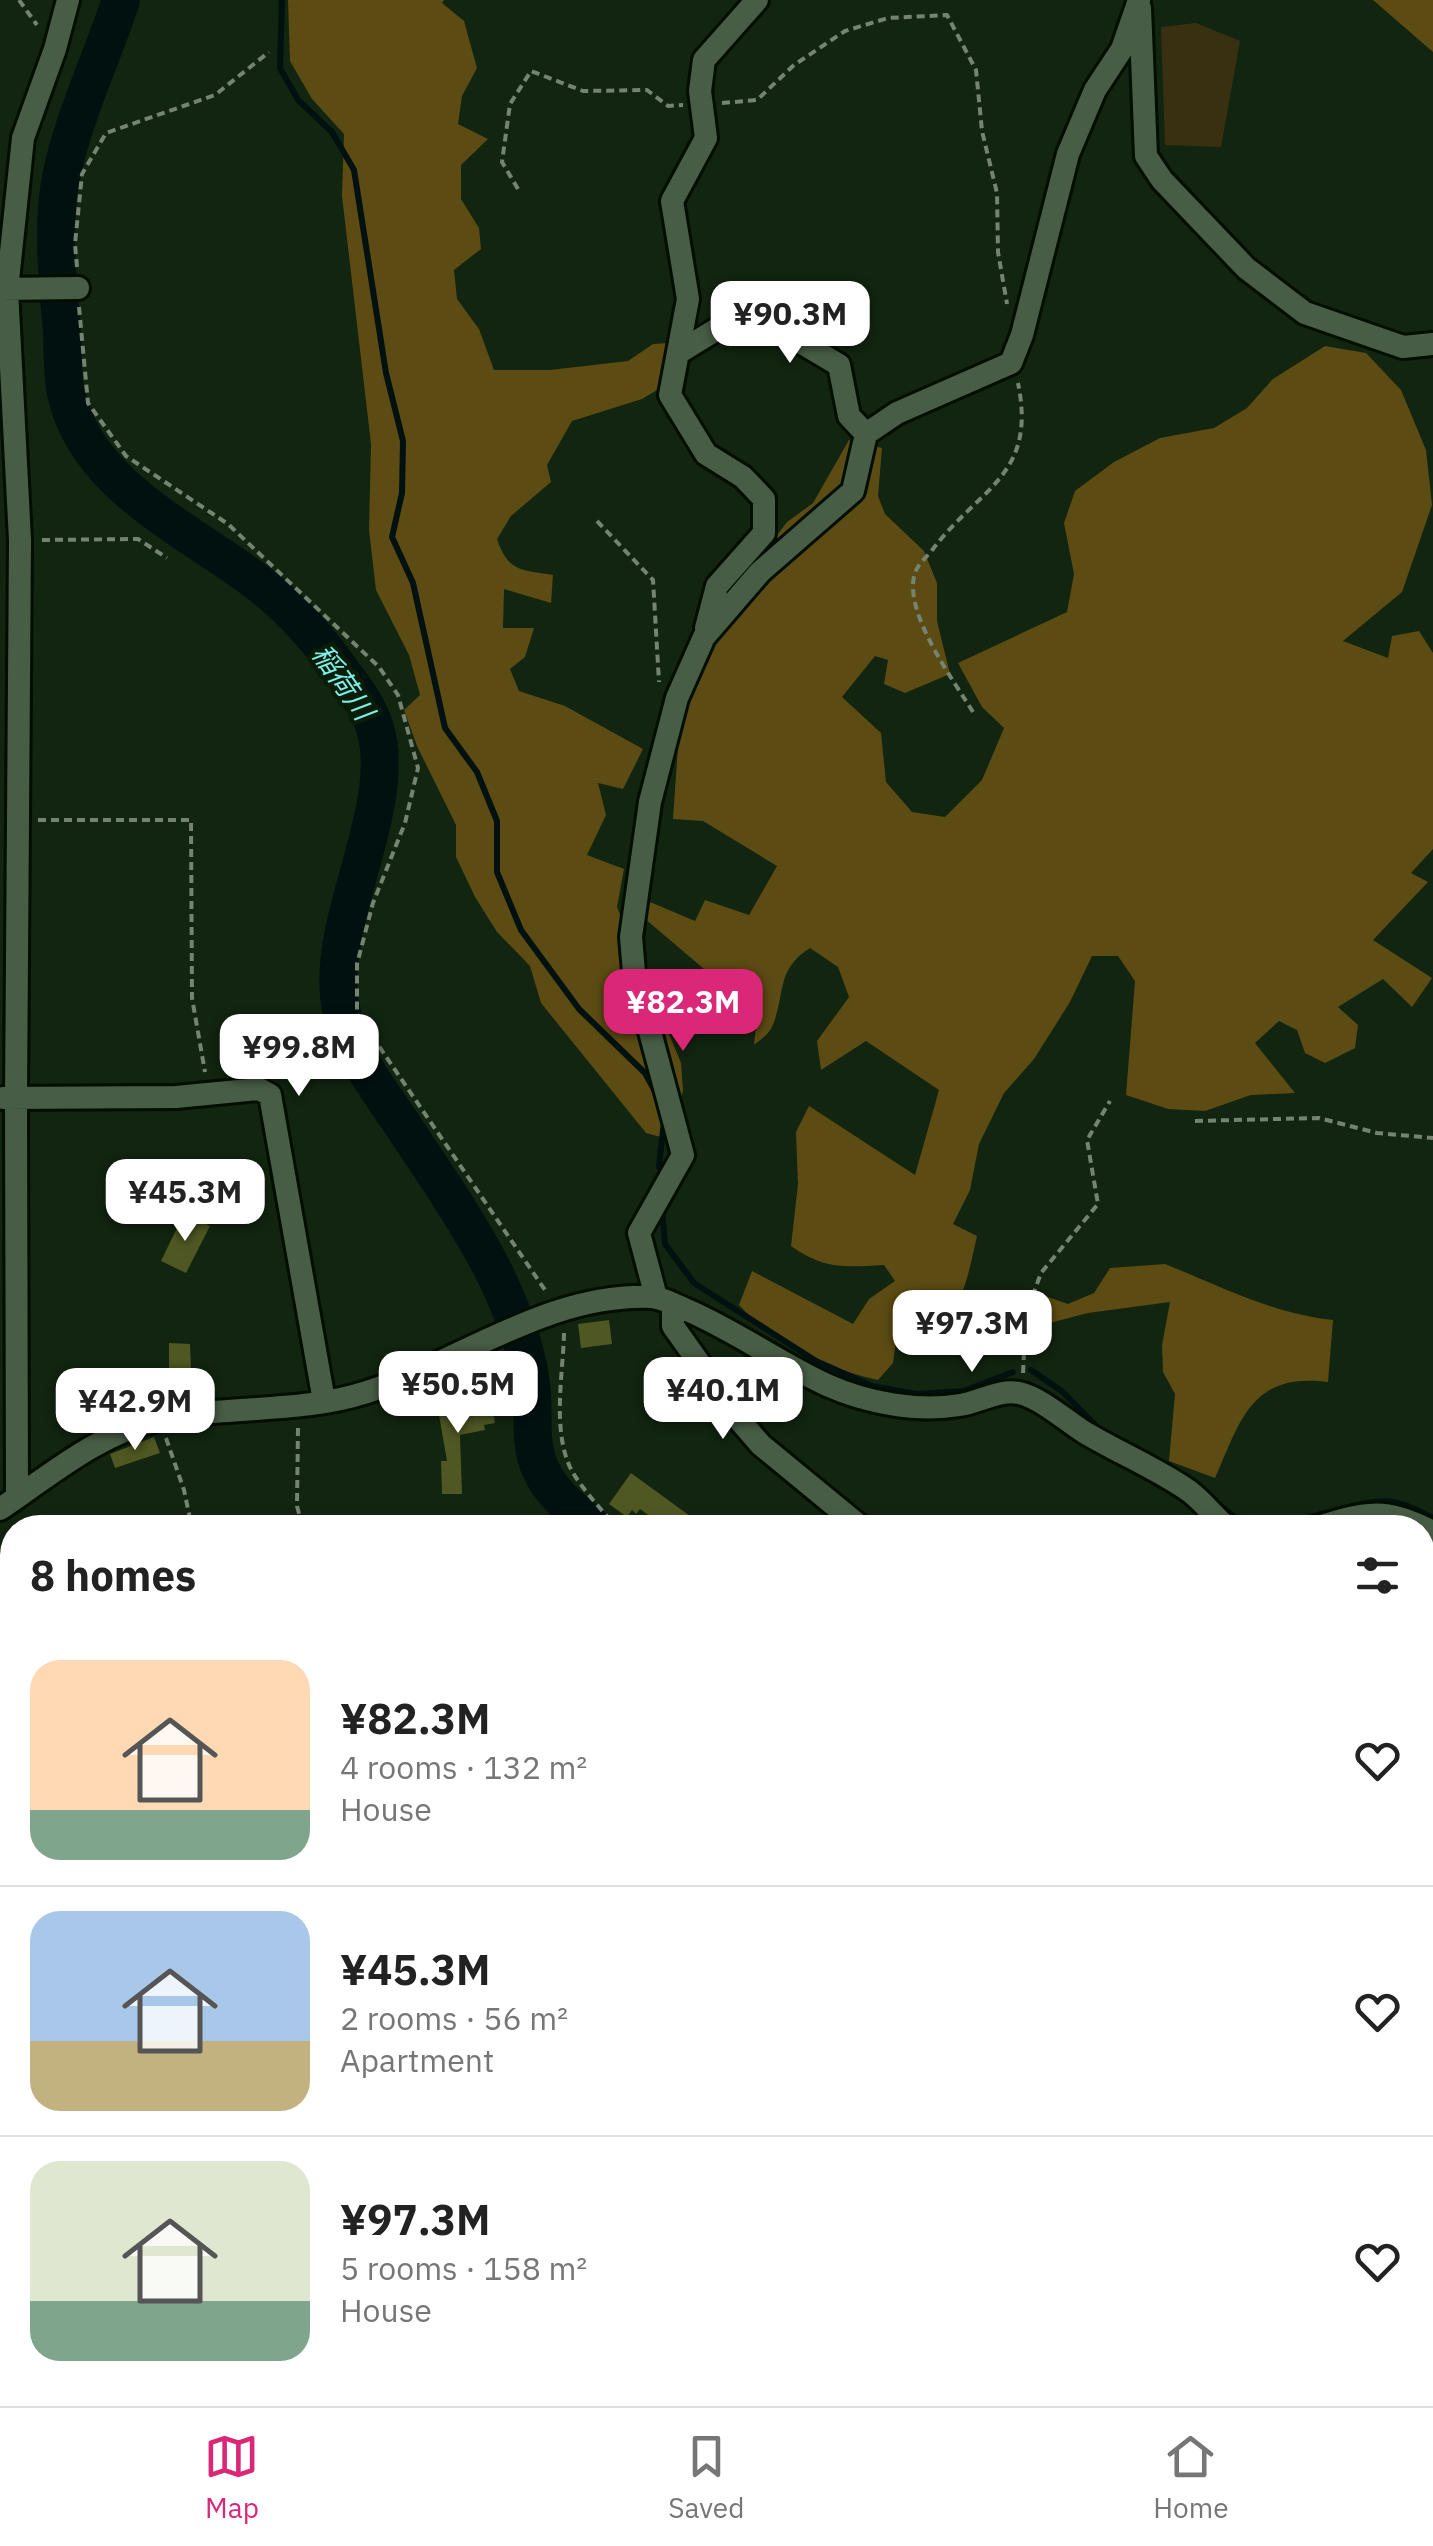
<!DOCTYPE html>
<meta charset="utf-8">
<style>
:root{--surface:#fff;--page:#f6f6f6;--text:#222;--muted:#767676;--line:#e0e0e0;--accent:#db2777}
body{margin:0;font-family:"IBM Plex Sans","Noto Sans JP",sans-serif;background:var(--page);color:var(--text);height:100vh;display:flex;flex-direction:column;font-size:38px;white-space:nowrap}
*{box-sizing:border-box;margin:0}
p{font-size:32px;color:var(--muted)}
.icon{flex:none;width:55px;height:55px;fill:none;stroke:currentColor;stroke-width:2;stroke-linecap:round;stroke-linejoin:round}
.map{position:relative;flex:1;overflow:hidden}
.details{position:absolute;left:0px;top:1515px;width:1435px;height:892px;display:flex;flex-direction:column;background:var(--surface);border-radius:40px 40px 0 0;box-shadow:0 5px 15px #0003}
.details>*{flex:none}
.price{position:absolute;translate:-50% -85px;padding:0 22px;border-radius:20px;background:#fff;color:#222;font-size:32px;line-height:65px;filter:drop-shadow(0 2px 5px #0008)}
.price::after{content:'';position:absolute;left:50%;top:60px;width:30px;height:22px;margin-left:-15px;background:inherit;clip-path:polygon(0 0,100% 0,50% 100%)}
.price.current{background:var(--accent);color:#fff}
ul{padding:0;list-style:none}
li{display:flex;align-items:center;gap:30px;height:250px;padding:0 30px}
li+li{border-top:2px solid var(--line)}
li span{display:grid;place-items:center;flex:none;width:280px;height:200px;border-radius:30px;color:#555}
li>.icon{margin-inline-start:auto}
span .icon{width:120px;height:120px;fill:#fffc;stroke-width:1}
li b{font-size:42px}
h2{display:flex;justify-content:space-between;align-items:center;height:120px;padding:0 30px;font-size:42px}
.dock{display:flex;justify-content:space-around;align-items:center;height:140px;border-top:2px solid var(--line);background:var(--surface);font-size:28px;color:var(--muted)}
.dock a{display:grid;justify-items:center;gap:5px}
.dock .current{color:var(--accent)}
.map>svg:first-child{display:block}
.green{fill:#393011}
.forest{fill:#5c4b12}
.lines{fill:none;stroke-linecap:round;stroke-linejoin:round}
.stream{stroke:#001110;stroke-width:6}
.river{stroke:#001110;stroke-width:38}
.building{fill:#4f5722}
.street-casing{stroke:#010e00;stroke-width:28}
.primary-casing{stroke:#010e00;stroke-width:35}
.path{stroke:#748372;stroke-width:4;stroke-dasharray:8 5;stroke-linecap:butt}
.street{stroke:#485d45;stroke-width:22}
.primary{stroke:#488a6b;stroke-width:30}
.labels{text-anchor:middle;stroke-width:9;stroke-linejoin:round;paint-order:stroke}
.water-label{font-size:28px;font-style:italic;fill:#7befea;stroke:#091c07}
</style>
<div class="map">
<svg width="1433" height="2406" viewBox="0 0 1433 2406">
<rect width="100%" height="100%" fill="#122510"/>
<path class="green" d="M1196,23L1240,41L1221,147L1165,145L1161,27Z"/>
<path class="forest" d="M288,0H444L442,3L464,21L477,68L462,96L458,124L488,139L461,165V199L479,228L481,249L454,270L457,299L479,329L494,370H550L628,361L653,344L668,343L669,383L642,399L572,421L547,465L551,482L511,516L497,539C508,572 522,570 553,575L551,603L504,589L503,628H534L525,657L510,669L519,691L565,706L643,749L623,789L598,783L606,815L587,855L624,869L617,907L681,1063L683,1091L668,1139L646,1133L541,1003L530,966L497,932L475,897L456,857V825L417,746L404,710L420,695L409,655L376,590L369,530L371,444L342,196L344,134L312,99L290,61Z
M1373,0H1433V52Z
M1325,346L1366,353L1401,390L1426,450L1432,505L1402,592L1343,641L1388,658L1392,636L1419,631L1433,653V849L1411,873L1428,882L1373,940L1432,978L1412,1007L1383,979L1338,1007L1358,1025L1355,1048L1325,1063L1305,1053L1297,1030L1279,1021L1255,1043L1295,1093L1251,1095L1205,1111L1168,1109L1126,1095L1135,981L1118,956H1092L1070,1002L1034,1059L1004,1093L979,1144L970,1190L953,1224L977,1236C965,1289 960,1332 896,1341L893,1363L878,1380C827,1369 775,1343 739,1305L752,1271L853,1324L869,1299L895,1281L884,1265C845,1267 825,1270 791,1246L798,1184L796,1132L809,1106L915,1175L939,1090L866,1041L821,1070L817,1041L849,997L838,967L810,948C775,970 786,995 772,1027C769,1034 760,1040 754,1045L759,999L743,983L704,969L644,918L650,902L695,921L705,900L749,915L777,866L703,821L673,819L681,703L742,582L787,522L813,503L849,440L882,448L878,496L885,514L924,551L937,583V621L950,674L905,693L884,684L888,660L875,656L842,697L881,733L886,782L912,812L945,817L982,780L1004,728L982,707L958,663L1067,612L1074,574L1064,523L1075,491L1114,462L1160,438L1214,428L1247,408L1273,379Z
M1165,1264C1220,1286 1273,1314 1333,1320L1328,1382C1252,1372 1241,1419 1215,1478L1169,1461L1175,1394L1163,1372L1162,1345L1170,1302L1088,1313L1042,1325V1295L1068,1304L1094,1293L1110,1268Z
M0,1888L12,1893V2395H1422L1423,2348L1433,2350V2406H0Z"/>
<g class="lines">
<path class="stream" d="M282,0L280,68L298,100L332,132L354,170L386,373L403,441L402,493L392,537L413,583L445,728L477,772L497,821V872L521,930L579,1009L645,1073L657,1095
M659,1167L664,1121
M662,1210L665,1244L694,1283L816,1361L872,1386L916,1394L964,1391L1013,1372
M1031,1370L1063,1392L1098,1428
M1135,1447L1197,1484
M1221,1506L1248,1528
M1342,1509C1383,1497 1396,1498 1433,1518
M1273,1528L1325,1513"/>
<path class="river" d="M121,0C102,58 70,125 60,183C52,232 58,283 62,332C63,352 62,374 66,393C87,488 191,530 261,585C293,610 321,642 344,675C356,691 369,708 375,728C398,805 331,912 339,995C344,1047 375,1084 404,1127C434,1173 466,1218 492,1268C511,1306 528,1350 532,1393C534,1419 529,1446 541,1470C552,1494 574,1511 594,1528
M1422,1774L1433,1773"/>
</g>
<path class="building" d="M249,1160L250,1185L255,1184L256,1217L222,1218L220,1161Z
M188,1215L210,1226L186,1273L161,1261L180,1222L184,1224Z
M609,1320L612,1344L581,1348L578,1324Z
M169,1343L190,1344L192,1394L169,1395Z
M447,1389L452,1409L491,1402L495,1423L484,1425L485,1430L460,1435L462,1494H442L441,1461H447L435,1392Z
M154,1437L160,1453L115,1468L110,1454Z
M631,1473L690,1516L682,1528H666L640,1509L636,1514L632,1510L627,1517L609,1504Z"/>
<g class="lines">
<defs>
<path id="street" d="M1140,8L1146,156L1162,180L1246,268L1305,313L1403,347L1433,344
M0,289L78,288
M678,353L732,320L780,330L839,365L849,416L866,434
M706,628L717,586L764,533V499L743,477L706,454L670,395L688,299L672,201L706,138L700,91L704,60L757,0
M3,1098L176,1097L259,1089L270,1095L324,1401
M656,1297L639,1233L683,1155L634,972L631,937L650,802L677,698L704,637L760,572L853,491L866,434L897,413L1011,363L1022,335L1068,154L1095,90L1122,49L1139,0
M673,1304V1326L741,1422L761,1445L862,1528
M17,1497L16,1098L20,540L7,290L23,138L55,49L68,0
M0,1509C49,1476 98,1434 157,1420C226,1405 299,1414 367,1392C462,1361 547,1293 652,1297C664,1298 676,1306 687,1310C736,1331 779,1363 827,1385C867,1403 917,1412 960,1405C979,1402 1000,1389 1019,1393C1041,1398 1065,1420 1084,1432C1119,1453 1156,1468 1189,1491C1204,1502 1214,1517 1228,1528
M1315,1528C1366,1512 1384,1507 1433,1532
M1422,2347L1433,2348"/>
<path id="primary" d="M0,1779L12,1783
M1422,2173L1433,2175"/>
</defs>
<use href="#street" class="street-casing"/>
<use href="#primary" class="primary-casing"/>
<path class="path" d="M19,0L37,25
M722,103L757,100L794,65L845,31L888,18L947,15L976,70L982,131L997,193L998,252L1007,304
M518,189L502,162L510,104L531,71L583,91L647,90L668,106L683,105
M77,267L75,244L82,174L106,133L215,95L269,52
M79,307L88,403L126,456L228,524L379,667L398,695L418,768L405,823L373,903L357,964V1014L547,1293
M597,521L653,580L659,682
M42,540L138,539L167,558
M973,712C954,681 902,611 915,573C917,565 928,556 933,549C980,487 1037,476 1018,383
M38,820H191L192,998L205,1072
M1195,1121L1319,1118L1377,1133L1433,1138
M564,1333C563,1376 551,1434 573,1473C585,1492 603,1512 618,1528
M1023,1373L1026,1314L1041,1273L1098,1204L1087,1140L1110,1101
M298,1428L297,1506L303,1528
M166,1438L184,1490L192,1528
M1422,1810L1433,1809V1864
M1422,2061L1433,2056"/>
<use href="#street" class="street"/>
<use href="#primary" class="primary"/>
</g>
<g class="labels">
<g class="water-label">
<text transform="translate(343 682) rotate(55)" y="10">稲荷川</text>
</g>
</g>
</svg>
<b class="price" style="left:790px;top:366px">¥90.3M</b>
<b class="price current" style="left:683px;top:1054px">¥82.3M</b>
<b class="price" style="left:299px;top:1099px">¥99.8M</b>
<b class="price" style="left:185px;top:1244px">¥45.3M</b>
<b class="price" style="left:972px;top:1375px">¥97.3M</b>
<b class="price" style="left:458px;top:1436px">¥50.5M</b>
<b class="price" style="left:723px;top:1442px">¥40.1M</b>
<b class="price" style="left:135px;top:1453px">¥42.9M</b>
<section class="details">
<h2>8 homes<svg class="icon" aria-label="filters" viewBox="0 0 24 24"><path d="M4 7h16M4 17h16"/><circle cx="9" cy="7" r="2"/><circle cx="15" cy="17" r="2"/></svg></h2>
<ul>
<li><span style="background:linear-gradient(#ffd9b3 75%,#7fa58c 0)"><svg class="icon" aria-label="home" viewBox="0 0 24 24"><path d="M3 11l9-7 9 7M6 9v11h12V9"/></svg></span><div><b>¥82.3M</b><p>4 rooms · 132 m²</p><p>House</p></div><svg class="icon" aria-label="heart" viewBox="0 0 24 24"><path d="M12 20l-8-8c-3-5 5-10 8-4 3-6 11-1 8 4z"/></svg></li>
<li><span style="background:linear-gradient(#a9c7e8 65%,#c2b280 0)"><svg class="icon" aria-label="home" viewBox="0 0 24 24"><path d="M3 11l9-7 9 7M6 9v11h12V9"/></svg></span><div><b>¥45.3M</b><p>2 rooms · 56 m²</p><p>Apartment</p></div><svg class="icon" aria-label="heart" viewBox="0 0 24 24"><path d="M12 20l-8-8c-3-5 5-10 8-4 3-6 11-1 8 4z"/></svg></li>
<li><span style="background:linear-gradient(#dfe7d0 70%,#7fa58c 0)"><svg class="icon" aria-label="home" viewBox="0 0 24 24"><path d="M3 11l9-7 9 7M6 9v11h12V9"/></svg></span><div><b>¥97.3M</b><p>5 rooms · 158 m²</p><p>House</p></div><svg class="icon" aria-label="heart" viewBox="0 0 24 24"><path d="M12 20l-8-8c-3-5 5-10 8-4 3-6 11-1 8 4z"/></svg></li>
</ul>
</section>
</div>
<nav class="dock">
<a class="current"><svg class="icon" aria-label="map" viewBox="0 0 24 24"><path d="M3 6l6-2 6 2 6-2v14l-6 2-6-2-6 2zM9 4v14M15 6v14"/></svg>Map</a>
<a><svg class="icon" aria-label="saved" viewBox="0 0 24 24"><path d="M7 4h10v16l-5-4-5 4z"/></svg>Saved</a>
<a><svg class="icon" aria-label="home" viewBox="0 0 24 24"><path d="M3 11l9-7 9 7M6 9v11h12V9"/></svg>Home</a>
</nav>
